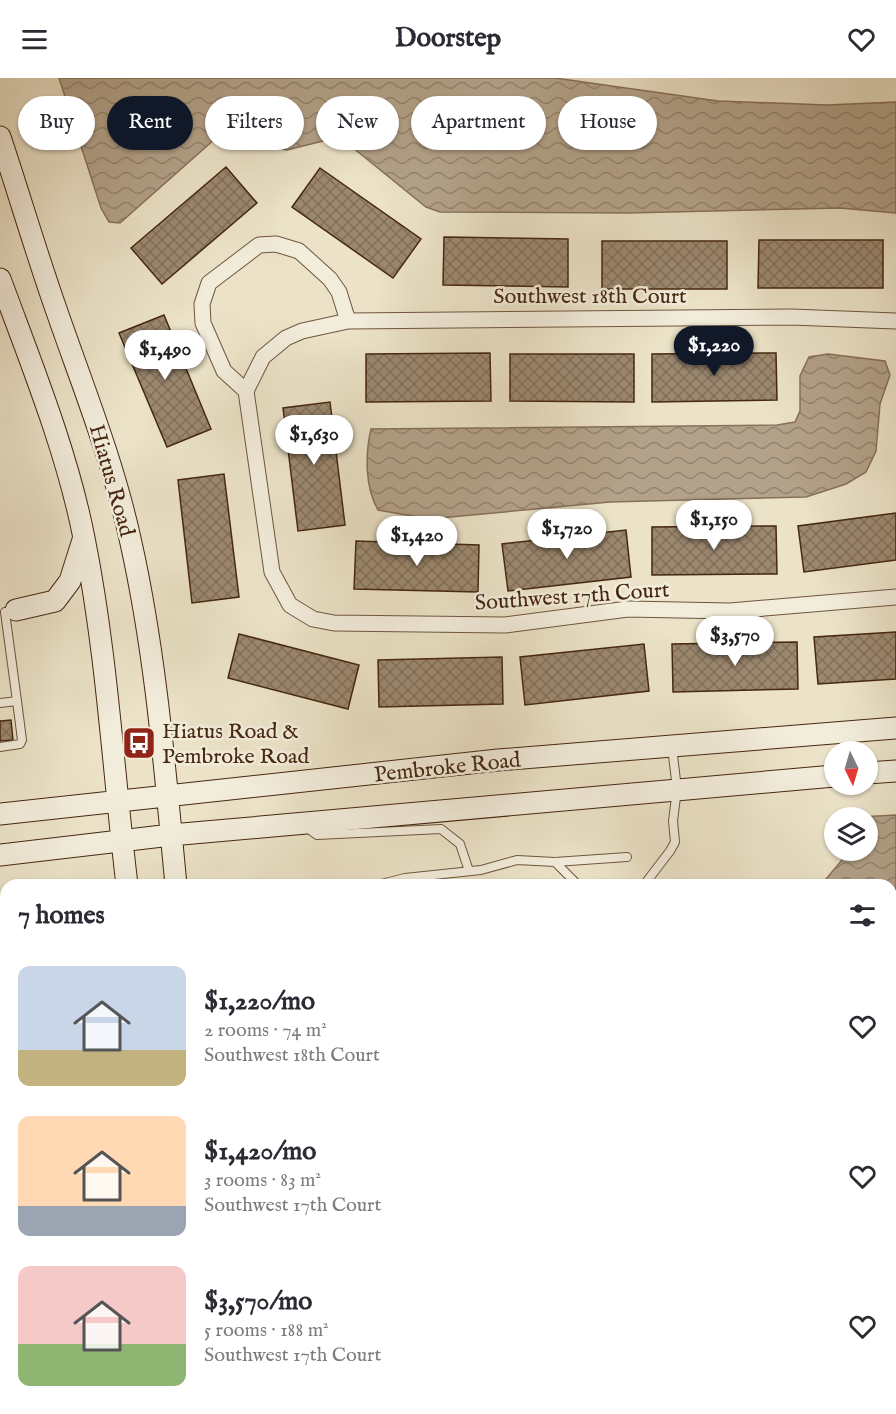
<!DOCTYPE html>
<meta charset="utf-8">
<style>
:root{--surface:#fff;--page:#f2f2f3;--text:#2b2b33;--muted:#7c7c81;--accent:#111827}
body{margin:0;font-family:"IM FELL English",serif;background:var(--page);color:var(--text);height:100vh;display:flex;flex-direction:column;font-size:22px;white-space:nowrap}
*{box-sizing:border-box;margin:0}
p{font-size:20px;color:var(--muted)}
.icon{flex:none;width:33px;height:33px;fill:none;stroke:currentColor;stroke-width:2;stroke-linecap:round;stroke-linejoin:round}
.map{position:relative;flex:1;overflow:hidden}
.drawer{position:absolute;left:0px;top:801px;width:897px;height:536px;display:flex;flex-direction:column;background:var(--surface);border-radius:18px 18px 0 0;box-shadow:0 2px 4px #0004}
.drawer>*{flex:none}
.top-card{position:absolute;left:18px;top:18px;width:861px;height:54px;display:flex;gap:12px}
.needle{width:39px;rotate:175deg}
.controls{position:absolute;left:824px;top:663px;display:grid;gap:12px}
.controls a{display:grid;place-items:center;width:54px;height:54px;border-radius:50%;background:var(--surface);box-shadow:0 2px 4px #0004;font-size:30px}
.price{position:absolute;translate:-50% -51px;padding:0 14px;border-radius:21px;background:#fff;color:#222;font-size:20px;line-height:39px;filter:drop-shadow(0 2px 3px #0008)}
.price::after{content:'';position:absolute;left:50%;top:36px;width:18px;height:14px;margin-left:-9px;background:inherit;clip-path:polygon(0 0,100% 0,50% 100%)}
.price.selected{background:var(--accent);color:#fff}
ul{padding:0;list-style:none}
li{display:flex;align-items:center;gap:18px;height:150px;padding:0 18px}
li span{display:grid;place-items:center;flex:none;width:168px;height:120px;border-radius:12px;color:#555}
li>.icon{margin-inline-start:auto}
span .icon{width:72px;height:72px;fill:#fffc;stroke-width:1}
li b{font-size:26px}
h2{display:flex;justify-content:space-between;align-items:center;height:72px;padding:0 18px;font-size:26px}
.chip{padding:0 21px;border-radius:27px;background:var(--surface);box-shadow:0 2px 4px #0004;font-size:21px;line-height:54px}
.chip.selected{background:var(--accent);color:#fff}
header{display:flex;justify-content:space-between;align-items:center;height:78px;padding:0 18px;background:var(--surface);font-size:27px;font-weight:700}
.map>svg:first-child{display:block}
.water{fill:url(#water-waves);stroke:#877159;stroke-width:1.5}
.building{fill:url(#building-cross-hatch);stroke:#462710;stroke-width:1.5}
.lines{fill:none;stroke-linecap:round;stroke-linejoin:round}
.service-casing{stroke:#6f563e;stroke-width:10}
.minor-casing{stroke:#6f563e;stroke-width:17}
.secondary-casing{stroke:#462710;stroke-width:23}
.service{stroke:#f2ecdb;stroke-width:8}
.minor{stroke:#f2ecdb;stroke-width:15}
.secondary{stroke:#f2ecdb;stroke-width:21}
.labels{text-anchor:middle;stroke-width:5;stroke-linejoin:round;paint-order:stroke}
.street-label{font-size:22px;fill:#462710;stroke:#f2ecdb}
.poi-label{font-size:22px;fill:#462710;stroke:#f2ecdb;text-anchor:start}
</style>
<header><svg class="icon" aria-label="menu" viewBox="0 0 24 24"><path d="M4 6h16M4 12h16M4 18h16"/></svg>Doorstep<svg class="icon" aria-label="heart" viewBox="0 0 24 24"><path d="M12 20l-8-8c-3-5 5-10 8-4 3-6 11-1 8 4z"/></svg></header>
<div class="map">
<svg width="896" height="1336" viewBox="0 0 896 1336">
<defs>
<pattern id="water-waves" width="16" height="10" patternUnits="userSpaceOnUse" patternTransform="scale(1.5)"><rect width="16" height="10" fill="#b3a289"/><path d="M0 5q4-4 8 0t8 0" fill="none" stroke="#93846f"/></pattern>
<pattern id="building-cross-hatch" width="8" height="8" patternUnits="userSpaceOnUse" patternTransform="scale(1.5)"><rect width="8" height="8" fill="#9c886f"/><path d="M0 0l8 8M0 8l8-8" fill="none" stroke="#816f5a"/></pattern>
</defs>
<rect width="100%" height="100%" fill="#ebe2c7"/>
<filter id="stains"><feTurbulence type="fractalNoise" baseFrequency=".00333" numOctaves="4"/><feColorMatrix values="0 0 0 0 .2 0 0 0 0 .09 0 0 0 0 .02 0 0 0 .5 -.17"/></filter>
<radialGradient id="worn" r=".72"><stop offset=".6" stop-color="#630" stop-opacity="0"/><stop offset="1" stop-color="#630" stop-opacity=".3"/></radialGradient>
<path class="water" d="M59,0H555L718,23L827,27L896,24V135L840,130L628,135L440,134L426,129L347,65L323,63L287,72L270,69L237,55L216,60L120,145L109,144L101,130Z
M828,276L885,283L890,297L880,326L876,373L866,394L846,406L806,419L610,424L429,441L378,432C365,410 365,376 371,351L777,347L795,344L800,333V298L809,279Z
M896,737V849L891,863V807H821L842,782L838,773L867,772V740L859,739Z
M891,1006L896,1016V1336H679L672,1331L891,1330Z"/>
<path class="building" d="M226,89L257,125L162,206L131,170Z
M320,90L421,161L393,200L292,129Z
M444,159L568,161V209L443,207Z
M759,162H883V210H758Z
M602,163H727V211H602Z
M164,237L211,351L167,369L119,255Z
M490,275L491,323L366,324V276Z
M776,275L777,322L652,324V276Z
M510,276H634V324L510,323Z
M330,324L345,447L298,453L283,330Z
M224,396L239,519L192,525L178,402Z
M896,435V482L804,494L798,448Z
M776,448L777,496L652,497V449Z
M626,452L631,499L508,513L502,466Z
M356,463L479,467L478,514L354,511Z
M896,554V601L818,606L814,559Z
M239,556L359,587L348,631L228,600Z
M797,564L798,611L673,614L672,566Z
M644,566L649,613L525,627L520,579Z
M502,579L503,626L379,629L378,582Z
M11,642L13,662L0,663V643Z
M0,878H6V926L0,927Z
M6,949V1023L0,973V950Z
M6,1274V1322L0,1323V1275Z
M531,1330H616L618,1332L616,1336H527Z"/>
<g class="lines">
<defs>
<path id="service" d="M0,625L17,623L5,534
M0,669L20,666L22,662L17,623
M306,749L317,757L441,751L460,766L469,793
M555,784L578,807
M377,807L405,800L481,792L517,782L555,784L627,779
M644,807L670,773L675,764L673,743L677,711L672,669"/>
<path id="minor" d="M896,243L791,239L348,243L302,253L286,260L263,279L246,313L272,494L290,527L313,541L334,545L505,547L628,531L730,533L896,519
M246,313L224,293L203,245L202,226L209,205L259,167L276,166L299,173L330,201L339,214L348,243
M0,848H6
M0,1187L6,1186
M360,1336L365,1330"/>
<path id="secondary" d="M0,59C19,116 36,174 56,231C83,309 114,385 131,465C156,577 165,693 176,807
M0,201C31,285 67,373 84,460C107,575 113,691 127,807
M16,532L55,523L70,503L83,462
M867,695L896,693
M0,736L498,682L896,650
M0,777L171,757L834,698
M189,1330L190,1336
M224,1330L225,1336"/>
</defs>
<use href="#service" class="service-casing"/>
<use href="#minor" class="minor-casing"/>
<use href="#secondary" class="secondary-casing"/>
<use href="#service" class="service"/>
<use href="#minor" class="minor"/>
<use href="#secondary" class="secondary"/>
</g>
<defs>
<symbol id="bus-square" viewBox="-11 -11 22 22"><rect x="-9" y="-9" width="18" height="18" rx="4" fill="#8f2418" stroke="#f2ecdb"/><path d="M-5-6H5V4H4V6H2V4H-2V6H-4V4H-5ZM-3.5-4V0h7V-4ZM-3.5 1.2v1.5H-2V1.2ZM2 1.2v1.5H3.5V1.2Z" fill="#fff"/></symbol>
</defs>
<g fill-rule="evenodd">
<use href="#bus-square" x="120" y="646" width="38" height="38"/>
</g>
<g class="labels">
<g class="street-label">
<text x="590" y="225">Southwest 18th Court</text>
<text transform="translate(113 402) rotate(74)" y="8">Hiatus Road</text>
<text transform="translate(572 517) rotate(-4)" y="8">Southwest 17th Court</text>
<text transform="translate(447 688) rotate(-6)" y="8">Pembroke Road</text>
</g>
<g class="poi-label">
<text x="162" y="660">Hiatus Road &amp;<tspan x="162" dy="25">Pembroke Road</tspan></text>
</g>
</g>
<rect width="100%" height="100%" filter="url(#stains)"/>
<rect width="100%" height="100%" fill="url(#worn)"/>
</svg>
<div class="controls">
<a><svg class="needle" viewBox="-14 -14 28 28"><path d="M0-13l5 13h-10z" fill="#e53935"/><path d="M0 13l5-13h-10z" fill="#7c7c81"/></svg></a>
<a><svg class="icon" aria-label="layers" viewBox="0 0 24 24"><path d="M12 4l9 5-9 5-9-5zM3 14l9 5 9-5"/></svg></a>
</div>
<b class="price selected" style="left:714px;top:299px">$1,220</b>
<b class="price" style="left:165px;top:303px">$1,490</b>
<b class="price" style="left:314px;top:388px">$1,630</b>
<b class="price" style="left:714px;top:473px">$1,150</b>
<b class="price" style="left:567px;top:482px">$1,720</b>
<b class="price" style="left:417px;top:489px">$1,420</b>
<b class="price" style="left:735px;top:589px">$3,570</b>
<div class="top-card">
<a class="chip">Buy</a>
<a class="chip selected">Rent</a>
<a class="chip">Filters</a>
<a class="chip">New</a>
<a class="chip">Apartment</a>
<a class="chip">House</a>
</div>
<section class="drawer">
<h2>7 homes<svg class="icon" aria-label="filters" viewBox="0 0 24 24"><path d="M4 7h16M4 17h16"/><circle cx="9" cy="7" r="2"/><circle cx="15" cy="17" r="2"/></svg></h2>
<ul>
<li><span style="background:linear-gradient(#c9d6e8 70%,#c2b280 0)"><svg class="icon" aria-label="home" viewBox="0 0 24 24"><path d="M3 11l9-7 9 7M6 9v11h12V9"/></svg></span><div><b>$1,220/mo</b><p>2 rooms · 74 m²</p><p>Southwest 18th Court</p></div><svg class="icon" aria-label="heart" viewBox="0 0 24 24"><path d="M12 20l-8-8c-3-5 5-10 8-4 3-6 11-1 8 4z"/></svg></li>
<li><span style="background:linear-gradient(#ffd9b3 75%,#9aa5b1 0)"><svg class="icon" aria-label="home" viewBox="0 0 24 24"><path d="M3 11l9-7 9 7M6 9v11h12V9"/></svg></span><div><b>$1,420/mo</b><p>3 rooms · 83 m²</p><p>Southwest 17th Court</p></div><svg class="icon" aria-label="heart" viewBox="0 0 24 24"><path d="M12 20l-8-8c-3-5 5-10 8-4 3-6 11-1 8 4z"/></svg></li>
<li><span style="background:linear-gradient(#f6c9c9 65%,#8fb573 0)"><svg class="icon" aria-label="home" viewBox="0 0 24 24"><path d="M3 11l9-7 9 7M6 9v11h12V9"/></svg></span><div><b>$3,570/mo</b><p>5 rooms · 188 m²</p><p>Southwest 17th Court</p></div><svg class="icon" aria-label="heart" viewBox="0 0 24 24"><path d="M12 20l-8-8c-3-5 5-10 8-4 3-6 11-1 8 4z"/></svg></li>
</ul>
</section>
</div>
